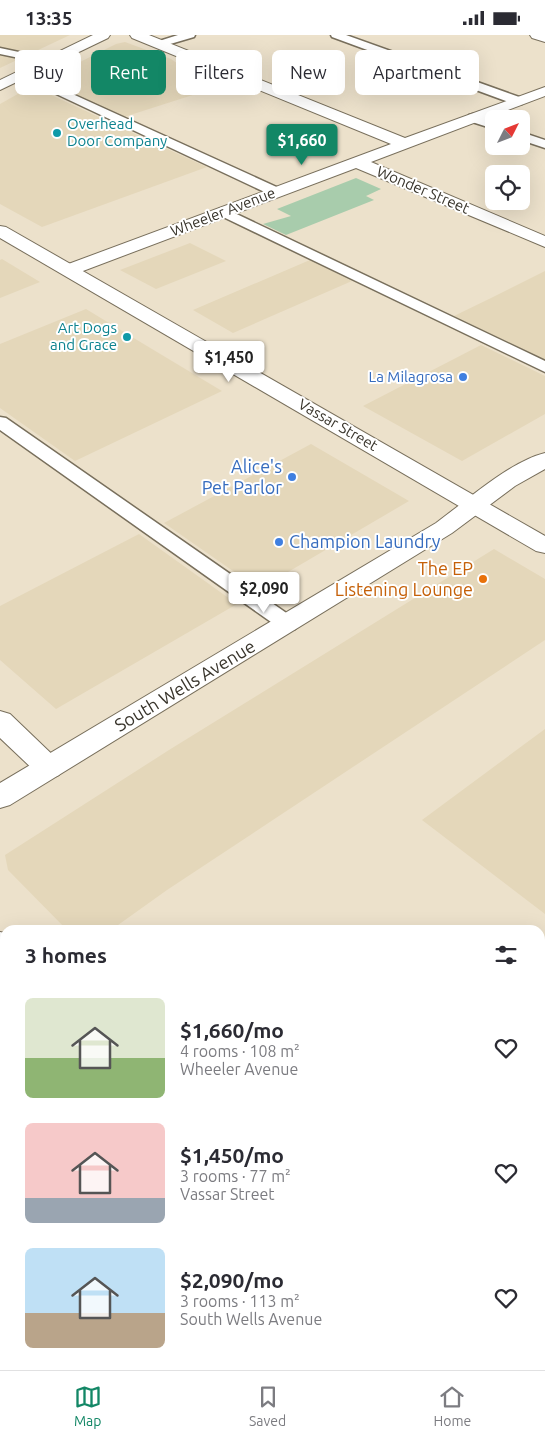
<!DOCTYPE html>
<meta charset="utf-8">
<style>
:root{--surface:#fff;--page:#f7f7f7;--text:#2b2b33;--muted:#7c7c81;--line:#e1e1e2;--accent:#138766}
body{margin:0;font-family:Ubuntu,sans-serif;background:var(--page);color:var(--text);height:100vh;display:flex;flex-direction:column;font-size:19px;white-space:nowrap}
*{box-sizing:border-box;margin:0}
p{font-size:16px;color:var(--muted)}
.icon{flex:none;width:28px;height:28px;fill:none;stroke:currentColor;stroke-width:2;stroke-linecap:round;stroke-linejoin:round}
.map{position:relative;flex:1;overflow:hidden}
.sheet{position:absolute;left:0px;top:890px;width:545px;height:445px;display:flex;flex-direction:column;background:var(--surface);border-radius:15px 15px 0 0;box-shadow:0 5px 20px #0002}
.sheet>*{flex:none}
.guide{position:absolute;left:15px;top:15px;width:515px;height:45px;display:flex;gap:10px}
.needle{width:32px;rotate:48deg}
.controls{position:absolute;left:485px;top:75px;display:grid;gap:10px}
.controls a{display:grid;place-items:center;width:45px;height:45px;border-radius:8px;background:var(--surface);box-shadow:0 5px 20px #0002;font-size:25px}
.price{position:absolute;translate:-50% -42px;padding:0 11px;border-radius:5px;background:#fff;color:#222;font-size:16px;line-height:32px;filter:drop-shadow(0 1px 2px #0008)}
.price::after{content:'';position:absolute;left:50%;top:30px;width:15px;height:11px;margin-left:-8px;background:inherit;clip-path:polygon(0 0,100% 0,50% 100%)}
.price.selected{background:var(--accent);color:#fff}
ul{padding:0;list-style:none}
li{display:flex;align-items:center;gap:15px;height:125px;padding:0 25px}
li span{display:grid;place-items:center;flex:none;width:140px;height:100px;border-radius:8px;color:#555}
li>.icon{margin-inline-start:auto}
span .icon{width:60px;height:60px;fill:#fffc;stroke-width:1}
li b{font-size:21px}
h2{display:flex;justify-content:space-between;align-items:center;height:60px;padding:0 25px;font-size:21px}
.pill{padding:0 18px;border-radius:8px;background:var(--surface);box-shadow:0 5px 20px #0002;font-size:18px;line-height:45px}
.pill.selected{background:var(--accent);color:#fff}
.status{display:flex;justify-content:space-between;align-items:center;height:35px;padding:0 25px;background:var(--surface);direction:ltr}
.status svg{height:14px;fill:currentColor}
.dock{display:flex;justify-content:space-around;align-items:center;height:70px;border-top:1px solid var(--line);background:var(--surface);font-size:14px;color:var(--muted)}
.dock a{display:grid;justify-items:center;gap:2px}
.dock .selected{color:var(--accent)}
.map>svg:first-child{display:block}
.built{fill:#e4d7ba}
.green{fill:#a8ccac}
.lines{fill:none;stroke-linecap:round;stroke-linejoin:round}
.service-casing{stroke:#786f5c;stroke-width:3}
.minor-casing{stroke:#786f5c;stroke-width:2}
.tertiary-casing{stroke:#786f5c;stroke-width:2}
.secondary-casing{stroke:#786f5c;stroke-width:2}
.service{fill:#fff;fill-rule:evenodd}
.minor{fill:#fff;fill-rule:evenodd}
.tertiary{fill:#fff;fill-rule:evenodd}
.secondary{fill:#fff;fill-rule:evenodd}
.culture-dot{fill:#0f9aa8;stroke:#fff;stroke-width:2}
.shop-dot{fill:#3f7fe0;stroke:#fff;stroke-width:2}
.food-dot{fill:#e8710a;stroke:#fff;stroke-width:2}
.labels{text-anchor:middle;stroke-width:4;stroke-linejoin:round;paint-order:stroke}
.far-culture-label{font-size:15px;fill:#0d838f;stroke:#fff;text-anchor:start}
.far-street-label{font-size:15px;fill:#39352c;stroke:#fff}
.far-shop-label{font-size:15px;fill:#366cbe;stroke:#fff;text-anchor:end}
.shop-label{font-size:18px;fill:#366cbe;stroke:#fff;text-anchor:end}
.food-label{font-size:18px;fill:#c56008;stroke:#fff;text-anchor:end}
.street-label{font-size:18px;fill:#39352c;stroke:#fff}
</style>
<div class="status"><b>13:35</b><svg viewBox="0 0 49 12"><path d="M0 12V9h3v3zM5 12V6h3v6zM10 12V3h3v9zM15 12V0h3v12zM26 1h20v11H26zM47 4h2v5h-2z"/></svg></div>
<div class="map">
<svg width="545" height="1335" viewBox="0 0 545 1335">
<rect width="100%" height="100%" fill="#ece1cb"/>
<path class="built" d="M0,0H70L0,33Z
M125,7L171,24L181,31L224,50L124,82L44,45L116,9Z
M32,51L176,118L207,132L42,192L0,169V69Z
M190,208L226,226L156,254L120,235Z
M2,224L40,247L0,263V225Z
M310,225L352,246L233,298L193,275Z
M545,236V325L454,281L489,264Z
M86,274L142,308L222,356L75,426L0,373V309Z
M481,310L545,341V379L462,426L363,371Z
M311,409L409,466L259,554L164,488Z
M139,499L237,569L56,674L0,625V571Z
M494,514L545,544V605L167,855L111,895H67L8,835L5,820L169,715Z
M545,694V879L422,785Z
M0,988L5,994V1330H289L284,1335H0Z"/>
<path class="green" d="M356,143L381,154L366,161L374,165L286,200L263,189L291,181L277,174Z"/>
<g class="lines">
<defs>
<path id="service" d="M178,0H195L194,2L160,12L154,9L156,7Z
M331,0H346L522,63L524,66L522,69H514L332,2Z
M0,13L52,24L54,26L48,29L0,19Z
M22,36L281,154L283,157L281,160H271L18,41L16,39L18,37Z
M473,79L494,86V94L469,86L467,83L469,80Z
M521,97L545,105V113L521,105Z
M224,173L545,326V337L219,180L217,177L219,174Z
M0,382L6,383L295,584L299,589L295,594L288,596L281,594L0,395Z
M540,956L545,958V985L540,983Z"/>
<path id="minor" d="M130,0H149L405,103L545,52V61L371,127L545,201V212L356,133L75,239L69,240L63,239L60,235L63,231L391,109L132,3Z
M530,0H545V7L532,3Z
M0,676L10,679L59,726L63,733L59,740L49,744L39,740L0,703Z
M0,897L5,898V929L0,927Z
M371,1330H416L418,1335H373Z"/>
<path id="tertiary" d="M93,0H110L108,3L0,55V45Z
M0,191L6,192L545,501V518L536,516L0,203Z"/>
<path id="secondary" d="M545,418V434L515,451L452,498L10,770L0,773V748L436,488C466,466 509,427 545,418Z"/>
</defs>
<use href="#service" class="service-casing"/>
<use href="#minor" class="minor-casing"/>
<use href="#tertiary" class="tertiary-casing"/>
<use href="#secondary" class="secondary-casing"/>
<use href="#service" class="service"/>
<use href="#minor" class="minor"/>
<use href="#tertiary" class="tertiary"/>
<use href="#secondary" class="secondary"/>
</g>
<g class="culture-dot">
<circle cx="57" cy="98" r="5"/>
<circle cx="127" cy="302" r="5"/>
</g>
<g class="shop-dot">
<circle cx="463" cy="342" r="5"/>
<circle cx="292" cy="442" r="5"/>
<circle cx="279" cy="507" r="5"/>
</g>
<circle class="food-dot" cx="483" cy="544" r="5"/>
<g class="labels">
<g class="far-culture-label">
<text x="67" y="94">Overhead<tspan x="67" dy="17">Door Company</tspan></text>
<text x="117" y="298" text-anchor="end">Art Dogs<tspan x="117" dy="17">and Grace</tspan></text>
</g>
<g class="far-street-label">
<text transform="translate(423 155) rotate(23)" y="5">Wonder Street</text>
<text transform="translate(223 177) rotate(-21)" y="5">Wheeler Avenue</text>
<text transform="translate(338 390) rotate(30)" y="5">Vassar Street</text>
</g>
<g class="far-shop-label">
<text x="453" y="347">La Milagrosa</text>
</g>
<g class="shop-label">
<text x="282" y="438">Alice's<tspan x="282" dy="21">Pet Parlor</tspan></text>
<text x="289" y="513" text-anchor="start">Champion Laundry</text>
</g>
<g class="food-label">
<text x="473" y="540">The EP<tspan x="473" dy="21">Listening Lounge</tspan></text>
</g>
<g class="street-label">
<text transform="translate(185 651) rotate(-31)" y="6">South Wells Avenue</text>
</g>
</g>
</svg>
<div class="controls">
<a><svg class="needle" viewBox="-14 -14 28 28"><path d="M0-13l5 13h-10z" fill="#e53935"/><path d="M0 13l5-13h-10z" fill="#7c7c81"/></svg></a>
<a><svg class="icon" aria-label="locate" viewBox="0 0 24 24"><circle cx="12" cy="12" r="6"/><path d="M12 2v4M12 18v4M2 12h4M18 12h4"/></svg></a>
</div>
<b class="price selected" style="left:302px;top:131px">$1,660</b>
<b class="price" style="left:229px;top:348px">$1,450</b>
<b class="price" style="left:264px;top:579px">$2,090</b>
<div class="guide">
<a class="pill">Buy</a>
<a class="pill selected">Rent</a>
<a class="pill">Filters</a>
<a class="pill">New</a>
<a class="pill">Apartment</a>
</div>
<section class="sheet">
<h2>3 homes<svg class="icon" aria-label="filters" viewBox="0 0 24 24"><path d="M4 7h16M4 17h16"/><circle cx="9" cy="7" r="2"/><circle cx="15" cy="17" r="2"/></svg></h2>
<ul>
<li><span style="background:linear-gradient(#dfe7d0 60%,#8fb573 0)"><svg class="icon" aria-label="home" viewBox="0 0 24 24"><path d="M3 11l9-7 9 7M6 9v11h12V9"/></svg></span><div><b>$1,660/mo</b><p>4 rooms · 108 m²</p><p>Wheeler Avenue</p></div><svg class="icon" aria-label="heart" viewBox="0 0 24 24"><path d="M12 20l-8-8c-3-5 5-10 8-4 3-6 11-1 8 4z"/></svg></li>
<li><span style="background:linear-gradient(#f6c9c9 75%,#9aa5b1 0)"><svg class="icon" aria-label="home" viewBox="0 0 24 24"><path d="M3 11l9-7 9 7M6 9v11h12V9"/></svg></span><div><b>$1,450/mo</b><p>3 rooms · 77 m²</p><p>Vassar Street</p></div><svg class="icon" aria-label="heart" viewBox="0 0 24 24"><path d="M12 20l-8-8c-3-5 5-10 8-4 3-6 11-1 8 4z"/></svg></li>
<li><span style="background:linear-gradient(#bfe0f5 65%,#b9a48a 0)"><svg class="icon" aria-label="home" viewBox="0 0 24 24"><path d="M3 11l9-7 9 7M6 9v11h12V9"/></svg></span><div><b>$2,090/mo</b><p>3 rooms · 113 m²</p><p>South Wells Avenue</p></div><svg class="icon" aria-label="heart" viewBox="0 0 24 24"><path d="M12 20l-8-8c-3-5 5-10 8-4 3-6 11-1 8 4z"/></svg></li>
</ul>
</section>
</div>
<nav class="dock">
<a class="selected"><svg class="icon" aria-label="map" viewBox="0 0 24 24"><path d="M3 6l6-2 6 2 6-2v14l-6 2-6-2-6 2zM9 4v14M15 6v14"/></svg>Map</a>
<a><svg class="icon" aria-label="saved" viewBox="0 0 24 24"><path d="M7 4h10v16l-5-4-5 4z"/></svg>Saved</a>
<a><svg class="icon" aria-label="home" viewBox="0 0 24 24"><path d="M3 11l9-7 9 7M6 9v11h12V9"/></svg>Home</a>
</nav>
